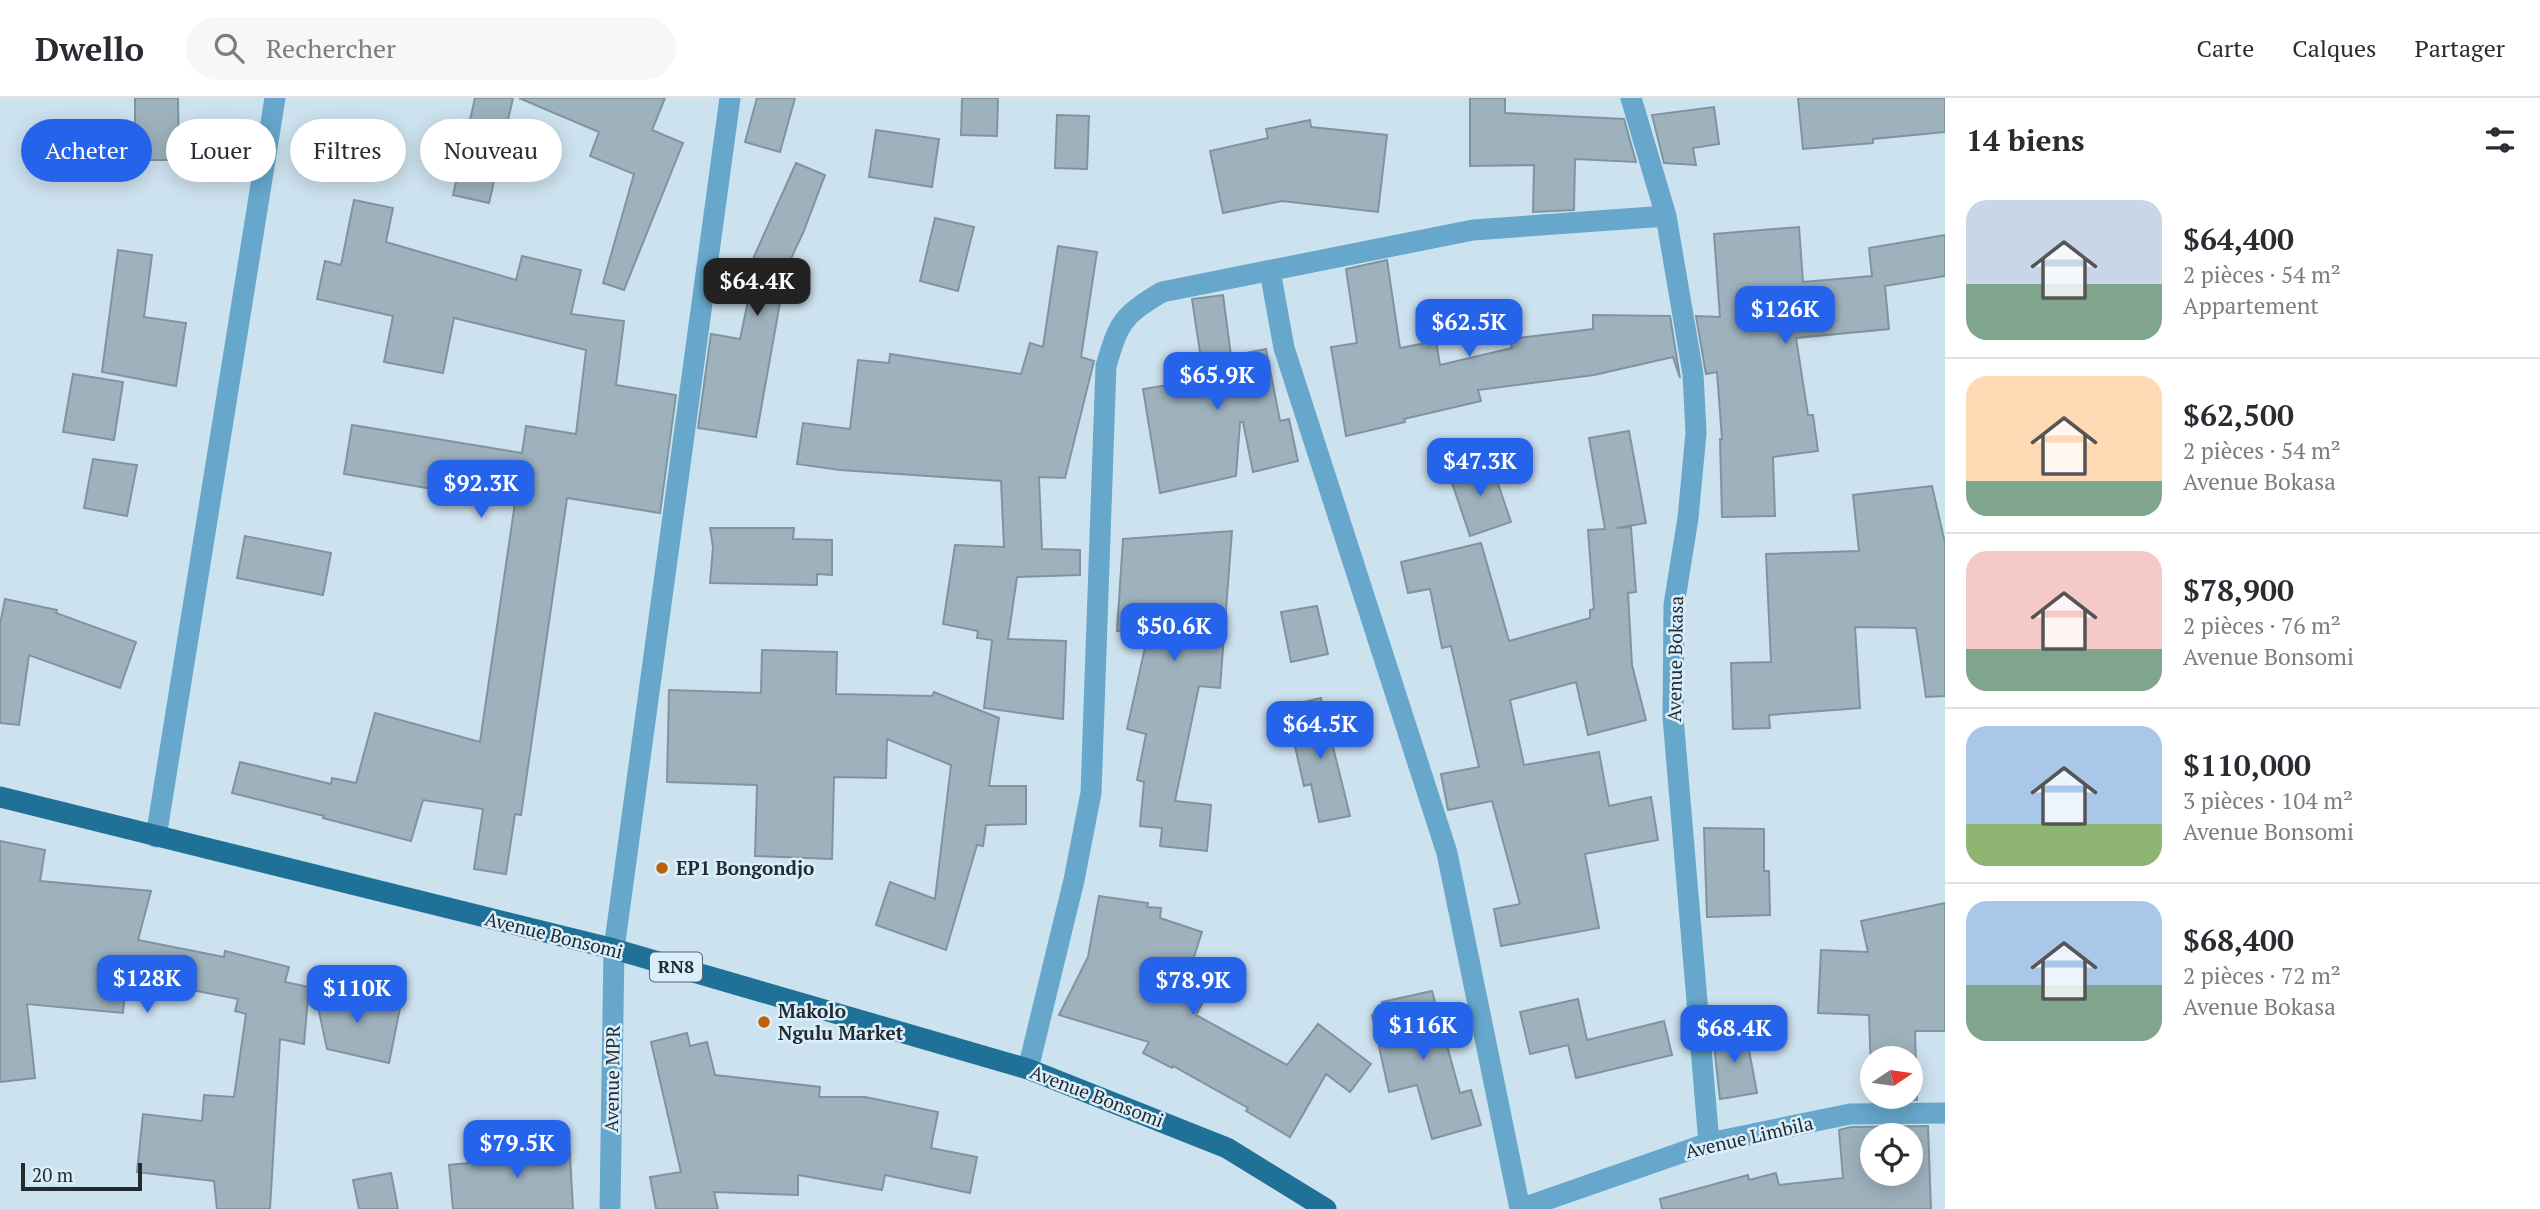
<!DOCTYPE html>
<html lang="fr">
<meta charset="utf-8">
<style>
:root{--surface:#fff;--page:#f7f7f7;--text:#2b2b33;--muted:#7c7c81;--line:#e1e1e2;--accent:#2563eb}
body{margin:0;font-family:"PT Serif",serif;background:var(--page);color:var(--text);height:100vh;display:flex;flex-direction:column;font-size:26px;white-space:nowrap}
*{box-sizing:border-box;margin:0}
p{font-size:23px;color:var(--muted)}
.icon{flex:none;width:38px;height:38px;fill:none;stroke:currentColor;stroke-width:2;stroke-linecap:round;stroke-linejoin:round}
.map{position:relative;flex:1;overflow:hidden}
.panel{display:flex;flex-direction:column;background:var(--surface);width:595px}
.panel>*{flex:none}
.guide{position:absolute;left:21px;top:21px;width:665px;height:63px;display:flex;gap:14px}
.needle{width:46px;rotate:77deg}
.fabs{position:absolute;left:1860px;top:948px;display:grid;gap:14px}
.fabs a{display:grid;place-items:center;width:63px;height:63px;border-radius:50%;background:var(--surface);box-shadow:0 4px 18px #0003;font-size:35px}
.scale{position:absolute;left:21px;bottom:18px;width:121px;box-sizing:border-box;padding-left:7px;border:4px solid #232b30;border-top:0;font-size:19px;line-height:24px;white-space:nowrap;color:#232b30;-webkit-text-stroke:5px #daeffc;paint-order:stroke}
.price{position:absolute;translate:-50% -60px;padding:0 16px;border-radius:14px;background:var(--accent);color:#fff;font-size:23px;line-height:46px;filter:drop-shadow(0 2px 4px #0008)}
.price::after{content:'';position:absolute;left:50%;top:42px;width:21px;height:16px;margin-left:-10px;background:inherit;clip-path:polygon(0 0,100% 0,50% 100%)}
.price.current{background:#222;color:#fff}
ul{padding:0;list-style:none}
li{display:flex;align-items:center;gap:21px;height:175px;padding:0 21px}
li+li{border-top:2px solid var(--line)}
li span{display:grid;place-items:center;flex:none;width:196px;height:140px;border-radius:21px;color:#555}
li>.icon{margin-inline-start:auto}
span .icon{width:84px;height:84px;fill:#fffc;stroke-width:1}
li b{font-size:30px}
h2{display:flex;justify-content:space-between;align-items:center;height:84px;padding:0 21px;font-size:30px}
.chip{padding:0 24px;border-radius:32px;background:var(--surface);box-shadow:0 4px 18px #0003;font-size:24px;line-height:63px}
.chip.current{background:var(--accent);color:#fff}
header{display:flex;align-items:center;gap:42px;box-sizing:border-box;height:98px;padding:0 35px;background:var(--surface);border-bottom:2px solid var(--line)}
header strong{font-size:33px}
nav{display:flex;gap:38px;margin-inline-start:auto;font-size:24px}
.search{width:490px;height:63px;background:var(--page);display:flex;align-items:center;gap:18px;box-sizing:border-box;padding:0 24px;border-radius:38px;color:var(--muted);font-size:26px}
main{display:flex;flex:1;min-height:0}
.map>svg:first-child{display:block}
.building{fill:#9eb2be;stroke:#80949f;stroke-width:2;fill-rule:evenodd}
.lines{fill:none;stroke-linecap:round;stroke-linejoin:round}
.street{stroke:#66a7cb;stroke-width:21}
.primary{stroke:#1f7198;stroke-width:21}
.poi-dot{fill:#bc600b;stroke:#daeffc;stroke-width:2.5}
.labels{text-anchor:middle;stroke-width:5;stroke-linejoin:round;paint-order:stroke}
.shield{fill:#daeffc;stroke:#5a666d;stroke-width:2}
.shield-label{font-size:18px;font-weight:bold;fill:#232b30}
.street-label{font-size:19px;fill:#232b30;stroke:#daeffc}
.poi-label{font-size:19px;font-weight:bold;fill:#232b30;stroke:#daeffc;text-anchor:start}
</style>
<header>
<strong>Dwello</strong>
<div class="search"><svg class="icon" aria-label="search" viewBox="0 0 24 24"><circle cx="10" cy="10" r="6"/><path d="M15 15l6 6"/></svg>Rechercher</div>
<nav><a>Carte</a><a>Calques</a><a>Partager</a></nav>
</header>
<main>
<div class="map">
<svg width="1945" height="1111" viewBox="0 0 1945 1111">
<rect width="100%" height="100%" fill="#cde2ef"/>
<path class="building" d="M135,0H178L179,62H135Z
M475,0H513L489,105L453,97Z
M519,0H665L652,32L683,45L624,192L603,185L634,76L590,58L599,34Z
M757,0H795L780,54L745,44Z
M962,0H998L997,38L961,37Z
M1470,0H1505V15L1624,21L1636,64L1575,61L1574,112L1533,114L1534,67L1470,68Z
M1798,0H1945V34L1873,41V45L1803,51Z
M1714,9L1719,46L1693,50L1696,67L1664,65L1652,17Z
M1057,17L1089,18L1087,71L1055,70Z
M1310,22L1311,29L1387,37L1378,114L1282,103L1223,115L1210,53L1268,40L1266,31Z
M876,32L939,41L932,89L869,79Z
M796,65L825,77L803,135L786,171L756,339L698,330L711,236L740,241L756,165L752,163Z
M354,102L393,110L386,144L516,182L522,158L581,172L571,216L624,223L616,287L676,297L660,415L567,400L521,717L515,716L506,776L474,771L483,711L423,702L411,743L323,720L324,718L232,695L240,664L331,686L332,680L356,685L375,615L480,644L515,405L344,376L352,327L522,355L526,328L576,336L586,252L454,220L443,275L384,264L393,218L317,201L325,163L341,167Z
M935,120L974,129L958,193L920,183Z
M1799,129L1803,184L1872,178L1869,150L1945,137V178L1885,188L1889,231L1796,240L1808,317H1813L1818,353L1773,359L1775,418L1722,419L1720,341H1722L1717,274L1706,276L1696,218L1720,219L1714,136Z
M1058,148L1097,154L1081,259L1094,263L1065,380L1039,379L1042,451L1080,452V477L1017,479L1008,541L1066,543L1063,621L984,610L992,542L977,540L978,533L943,526L955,447L1004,449L1001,383L840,372L797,366L803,325L850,331L858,262L889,265L890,256L1021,276L1030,245L1043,249Z
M118,152L152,157L144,219L186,225L176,288L102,274Z
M1387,162L1400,250L1436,243L1440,267L1512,250L1510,241L1593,231V217L1670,218L1680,280L1673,259L1594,277L1478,292L1481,303L1404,321L1405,324L1346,338L1331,249L1357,245L1346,171Z
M1223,197L1231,258L1266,251L1280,323L1289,321L1298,363L1253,374L1243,324H1240L1236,378L1160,395L1143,291L1204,281L1192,201Z
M73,276L123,284L114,342L63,334Z
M1629,333L1646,425L1617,430L1631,429L1636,494L1628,495L1632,567L1646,622L1588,637L1576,584L1510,602L1524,667L1599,654L1609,708L1651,699L1658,742L1585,756L1599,830L1501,848L1494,811L1520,806L1492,703L1448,712L1441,676L1479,669L1451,548L1442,550L1430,491L1408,495L1401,464L1481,445L1509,543L1590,520V512L1594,511L1588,432L1605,431L1589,340Z
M93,361L137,367L127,418L84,410Z
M1490,362L1511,424L1470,438L1449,376Z
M1932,388L1945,445V598L1926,599L1916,530L1855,529L1860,610L1769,617L1770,630L1733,631L1731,565L1771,564L1766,456L1859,453L1853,397Z
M710,430H794L793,441L832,442V477L817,476V487L710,485L713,449Z
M1232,433L1220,590L1199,588L1175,703L1211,707L1207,753L1160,748L1162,730L1140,728L1144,684L1137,682L1146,636L1127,631L1148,536L1117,533L1123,441Z
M245,438L331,455L323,497L237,480Z
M5,501L57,512L56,515L136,544L120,590L29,557L19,627L0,625V526Z
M1317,508L1328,556L1291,564L1281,514Z
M762,552L837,554L836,596L932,598L934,594L999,620L989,688H1026V726L986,727L983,748L977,747L946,852L876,827L890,784L935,801L951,667L887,641L886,680L834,679L832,761L755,758L757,687L667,684L669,592L761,595Z
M1321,600L1350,718L1319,724L1311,686L1304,688L1293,640L1301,638L1294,606Z
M1704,730L1764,731V773H1769L1770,817L1707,819Z
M0,743L45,752L40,783L151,793L138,842L224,859L225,853L289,869L285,884L309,889L304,946L280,941L270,1111H217L214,1083L137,1074L143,1016L202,1023L204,997L234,999L246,916L235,913L238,901L126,879L123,915L27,906L35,980L0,984Z
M1099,798L1148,805L1147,809L1161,810L1160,820L1202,834L1183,893L1203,904L1196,917L1287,967L1318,926L1371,966L1350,994L1326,976L1290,1039L1246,1013L1248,1010L1173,968L1172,970L1143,955L1149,944L1059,917L1088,859Z
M1945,805V933H1915L1917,1002L1872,1003L1869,917L1818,915L1821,852L1868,854L1861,823ZM1872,961H1911V999H1872Z
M314,890L400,910L389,965L327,951Z
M1432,893L1460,995L1471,992L1481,1027L1432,1041L1417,987L1389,994L1372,917L1384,914L1382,904Z
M1578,901L1587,942L1664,923L1672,957L1576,980L1568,947L1530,956L1520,914Z
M1745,931L1757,995L1720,1001L1713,938Z
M687,935L690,948L707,944L715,977L820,989L819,999H865L938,1014L931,1050L977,1059L970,1095L885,1077L882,1092L798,1077V1097L714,1094L718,1111H656L650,1079L681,1074L651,944Z
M1928,1028L1931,1111H1662L1660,1101L1748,1077L1749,1082L1776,1075L1779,1087L1843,1080L1839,1032L1851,1029ZM1872,1038H1911V1076H1872Z
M569,1040L573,1111H453L449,1067L531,1059L530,1042Z
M391,1075L398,1111H359L353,1082Z"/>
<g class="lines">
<path class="street" d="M1631,0L1666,118L1693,276L1696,335L1688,420L1674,507L1673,619L1709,1045
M1270,173L1284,250L1447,755L1520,1111
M156,739L275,0
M1028,971L1074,782L1091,695L1106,268C1119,224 1122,218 1162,194L1473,132L1666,118
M610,1111L614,851L730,0
M1520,1111L1709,1045L1850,1016L1945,1015"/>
<path class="primary" d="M0,699L614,851L1028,971L1227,1050L1326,1111"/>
</g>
<g class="poi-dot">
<circle cx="662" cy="770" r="7"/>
<circle cx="764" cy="924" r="7"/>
</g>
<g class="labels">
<rect class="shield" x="650" y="854.5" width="52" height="29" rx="5"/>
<g class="shield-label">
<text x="676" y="875">RN8</text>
</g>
<g class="street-label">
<text transform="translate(1675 561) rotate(-89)" y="7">Avenue Bokasa</text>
<text transform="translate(554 837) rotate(14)" y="7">Avenue Bonsomi</text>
<text transform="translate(612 981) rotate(-89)" y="7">Avenue MPR</text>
<text transform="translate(1097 998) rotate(21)" y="7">Avenue Bonsomi</text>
<text transform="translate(1749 1039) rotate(-13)" y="7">Avenue Limbila</text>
</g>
<g class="poi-label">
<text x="676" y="777">EP1 Bongondjo</text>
<text x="778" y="920">Makolo<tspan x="778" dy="22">Ngulu Market</tspan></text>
</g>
</g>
</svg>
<div class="fabs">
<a><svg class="needle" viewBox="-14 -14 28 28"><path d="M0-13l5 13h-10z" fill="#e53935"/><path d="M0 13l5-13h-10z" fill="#7c7c81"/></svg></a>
<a><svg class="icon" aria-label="locate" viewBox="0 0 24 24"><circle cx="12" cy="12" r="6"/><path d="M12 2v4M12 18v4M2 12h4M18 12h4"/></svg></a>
</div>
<div class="scale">20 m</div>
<b class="price current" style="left:757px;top:220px">$64.4K</b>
<b class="price" style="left:1785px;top:248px">$126K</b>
<b class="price" style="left:1469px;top:261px">$62.5K</b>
<b class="price" style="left:1217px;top:314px">$65.9K</b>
<b class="price" style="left:1480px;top:400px">$47.3K</b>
<b class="price" style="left:481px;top:422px">$92.3K</b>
<b class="price" style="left:1174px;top:565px">$50.6K</b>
<b class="price" style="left:1320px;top:663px">$64.5K</b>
<b class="price" style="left:147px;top:917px">$128K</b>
<b class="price" style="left:1193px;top:919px">$78.9K</b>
<b class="price" style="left:357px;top:927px">$110K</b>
<b class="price" style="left:1423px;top:964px">$116K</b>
<b class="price" style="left:1734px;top:967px">$68.4K</b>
<b class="price" style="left:517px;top:1082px">$79.5K</b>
<div class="guide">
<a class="chip current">Acheter</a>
<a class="chip">Louer</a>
<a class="chip">Filtres</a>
<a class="chip">Nouveau</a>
</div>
</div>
<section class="panel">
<h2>14 biens<svg class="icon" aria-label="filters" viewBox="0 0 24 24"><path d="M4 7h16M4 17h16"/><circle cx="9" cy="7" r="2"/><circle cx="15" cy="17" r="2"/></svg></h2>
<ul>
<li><span style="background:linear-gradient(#c9d6e8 60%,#7fa58c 0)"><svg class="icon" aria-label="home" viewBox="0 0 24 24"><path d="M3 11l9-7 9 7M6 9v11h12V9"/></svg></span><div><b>$64,400</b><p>2 pièces · 54 m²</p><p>Appartement</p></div></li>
<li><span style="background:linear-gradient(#ffd9b3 75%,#7fa58c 0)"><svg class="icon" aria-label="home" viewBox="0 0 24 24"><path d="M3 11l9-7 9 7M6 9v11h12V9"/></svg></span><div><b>$62,500</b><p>2 pièces · 54 m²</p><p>Avenue Bokasa</p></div></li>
<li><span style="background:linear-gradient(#f6c9c9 70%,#7fa58c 0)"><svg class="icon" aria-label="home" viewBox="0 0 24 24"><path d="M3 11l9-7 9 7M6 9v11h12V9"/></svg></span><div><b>$78,900</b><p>2 pièces · 76 m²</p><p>Avenue Bonsomi</p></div></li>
<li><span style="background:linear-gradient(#a9c7e8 70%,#8fb573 0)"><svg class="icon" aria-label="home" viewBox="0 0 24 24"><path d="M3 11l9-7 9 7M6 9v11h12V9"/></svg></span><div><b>$110,000</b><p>3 pièces · 104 m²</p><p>Avenue Bonsomi</p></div></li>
<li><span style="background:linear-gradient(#a9c7e8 60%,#7fa58c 0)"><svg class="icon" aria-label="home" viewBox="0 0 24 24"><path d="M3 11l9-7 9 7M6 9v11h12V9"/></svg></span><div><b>$68,400</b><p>2 pièces · 72 m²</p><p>Avenue Bokasa</p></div></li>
</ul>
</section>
</main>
